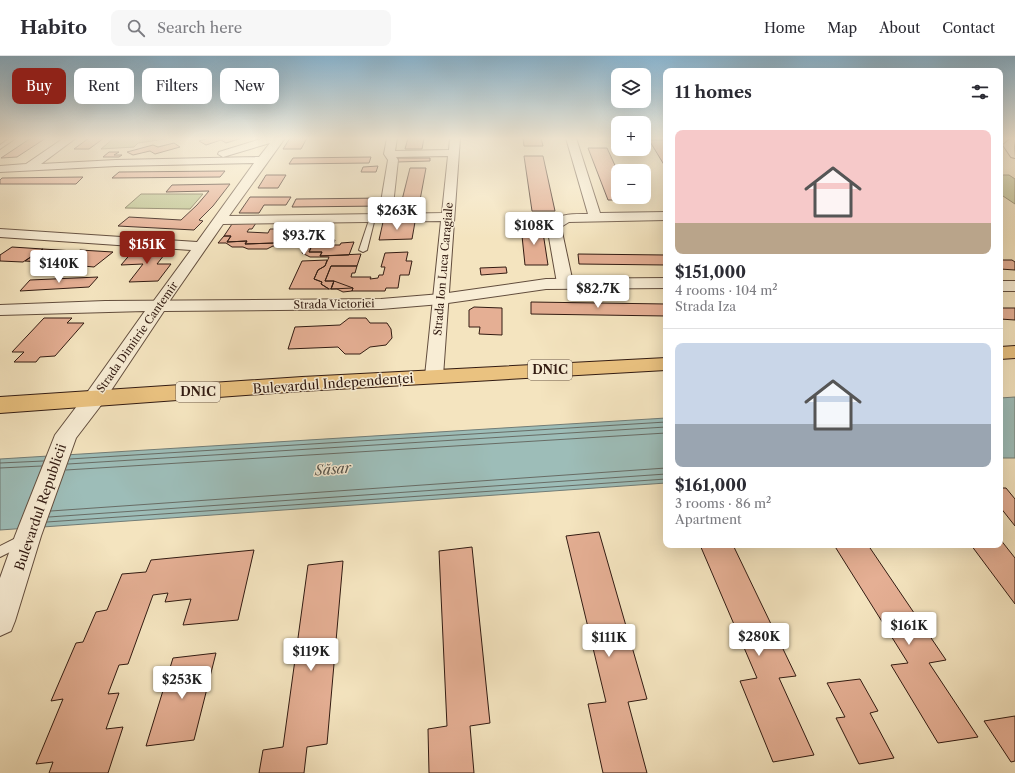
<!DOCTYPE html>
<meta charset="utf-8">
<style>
:root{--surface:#fff;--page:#f7f7f7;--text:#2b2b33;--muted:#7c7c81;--line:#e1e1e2;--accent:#8f2418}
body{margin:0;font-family:"Libre Caslon Text",serif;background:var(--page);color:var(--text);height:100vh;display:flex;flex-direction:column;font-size:15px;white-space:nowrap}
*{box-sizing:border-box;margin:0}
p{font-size:13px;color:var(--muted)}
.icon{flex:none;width:22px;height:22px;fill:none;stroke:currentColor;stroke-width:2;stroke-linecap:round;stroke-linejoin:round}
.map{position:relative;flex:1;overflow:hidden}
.side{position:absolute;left:663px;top:12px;width:340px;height:480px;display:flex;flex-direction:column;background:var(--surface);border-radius:8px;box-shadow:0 4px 16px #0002}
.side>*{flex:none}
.top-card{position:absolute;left:12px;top:12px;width:380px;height:36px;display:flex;gap:8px}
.tools{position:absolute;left:611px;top:12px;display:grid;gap:8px}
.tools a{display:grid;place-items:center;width:40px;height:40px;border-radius:8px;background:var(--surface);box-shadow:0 4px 16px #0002;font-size:20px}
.price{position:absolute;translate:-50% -34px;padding:0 9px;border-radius:4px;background:#fff;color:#222;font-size:13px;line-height:26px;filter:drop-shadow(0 1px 2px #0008)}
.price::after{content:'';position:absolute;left:50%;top:24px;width:12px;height:9px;margin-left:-6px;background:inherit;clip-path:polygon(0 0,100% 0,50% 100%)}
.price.current{background:var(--accent);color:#fff}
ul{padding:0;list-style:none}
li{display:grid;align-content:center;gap:8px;height:212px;padding:0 12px}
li+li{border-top:1px solid var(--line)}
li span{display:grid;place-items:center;height:124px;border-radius:8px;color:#555}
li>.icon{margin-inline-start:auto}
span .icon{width:72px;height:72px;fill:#fffc;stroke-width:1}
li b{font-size:17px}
h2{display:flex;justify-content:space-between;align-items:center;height:48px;padding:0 12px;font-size:17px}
.tag{padding:0 14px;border-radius:8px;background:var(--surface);box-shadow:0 4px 16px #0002;font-size:14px;line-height:36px}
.tag.current{background:var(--accent);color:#fff}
header{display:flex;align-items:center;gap:24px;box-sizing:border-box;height:56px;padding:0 20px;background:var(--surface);border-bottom:1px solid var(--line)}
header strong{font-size:19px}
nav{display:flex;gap:22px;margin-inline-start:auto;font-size:14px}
.search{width:280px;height:36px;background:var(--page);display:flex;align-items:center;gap:10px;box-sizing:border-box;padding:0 14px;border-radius:8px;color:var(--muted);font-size:15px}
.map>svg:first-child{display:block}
.green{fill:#bec390;stroke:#786f51}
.water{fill:#9dbdb8;stroke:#727c76}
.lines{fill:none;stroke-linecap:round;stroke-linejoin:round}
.shore{stroke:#686c65;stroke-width:1}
.building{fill:#e5af94;stroke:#321b12}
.service-casing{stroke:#624d3d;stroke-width:2}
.minor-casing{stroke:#624d3d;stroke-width:2}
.tertiary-casing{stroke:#624d3d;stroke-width:2}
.primary-casing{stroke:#321b12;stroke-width:2}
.service{fill:#f8edd5;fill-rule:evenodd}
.minor{fill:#f8edd5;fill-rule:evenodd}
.tertiary{fill:#f8edd5;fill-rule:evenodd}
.primary{fill:#eac280;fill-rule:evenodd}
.labels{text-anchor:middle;stroke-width:3;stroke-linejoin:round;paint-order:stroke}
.far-street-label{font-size:11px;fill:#321b12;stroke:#f8edd5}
.shield{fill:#f8edd5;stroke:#6d5a4c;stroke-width:1}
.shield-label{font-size:12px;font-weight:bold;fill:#321b12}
.street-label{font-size:13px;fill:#321b12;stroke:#f8edd5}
.water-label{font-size:14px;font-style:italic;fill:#57544c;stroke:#f8edd5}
</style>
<header>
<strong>Habito</strong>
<div class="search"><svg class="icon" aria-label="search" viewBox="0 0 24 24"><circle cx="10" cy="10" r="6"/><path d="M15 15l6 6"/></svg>Search here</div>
<nav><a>Home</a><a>Map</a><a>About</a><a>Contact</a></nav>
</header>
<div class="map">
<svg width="1015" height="717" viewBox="0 0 1015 717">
<rect width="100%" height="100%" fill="#f4e4bf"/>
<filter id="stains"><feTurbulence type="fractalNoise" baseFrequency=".005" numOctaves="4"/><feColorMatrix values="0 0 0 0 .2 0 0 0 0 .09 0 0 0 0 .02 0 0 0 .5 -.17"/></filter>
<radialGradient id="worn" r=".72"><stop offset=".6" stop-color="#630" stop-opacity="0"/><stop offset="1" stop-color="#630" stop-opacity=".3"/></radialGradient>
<path class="green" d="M114,82H171L138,87L134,91L101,93Z
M1000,119H1009L1015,123V148L1000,138Z
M141,138H203L190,153L125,152Z"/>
<path class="water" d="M1015,341V402H1000V342Z
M666,362V427L0,474V403Z"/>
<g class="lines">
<path class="shore" d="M70,403L666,366
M0,407L44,405
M68,408L666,371
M0,412L42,410
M66,414L666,377
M51,455L666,412
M49,461L666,418
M47,466L666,423"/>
</g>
<path class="building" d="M31,82H46L17,101L1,102Z
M89,82H104L89,93H74Z
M209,82H242L226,87L221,84L206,89L199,85Z
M290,82H307L301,93H283Z
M408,82H424L422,93H405Z
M523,82H541L543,90H524Z
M649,84H666V112Z
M174,87L180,91L155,98L150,95L133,99L127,96L153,89L158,91Z
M588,92H607L618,116V141H629L630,144H608Z
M109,96H119L114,99H122L119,101H103Z
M524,100H543L555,155H532Z
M371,101L369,107L289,108L293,102Z
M398,102H430V105L397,106Z
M378,110L376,116H361L363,111Z
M410,112H426L420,144H402Z
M225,115L220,121L112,122L119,116Z
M266,119H286L278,132H258Z
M83,121L76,128H0V124L2,122Z
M230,128L213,150L199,164L203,165L194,174L118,170L129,161L181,164L197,149L209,135L166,136L172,129Z
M250,141H291L286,149H264L259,157H239Z
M385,142L383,150L292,151L296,143Z
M383,166H415L412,183L379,184Z
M256,167L252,173H249L247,176L268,177L270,173H323L321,176H333L329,184H335L333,189H340L341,187L354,186L349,199L320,200L322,196H309L314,185H308L310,182H303L302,185H276L275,187L245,188L247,185L227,186L231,180H224L232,168Z
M521,170H542L548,209H525Z
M224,180H231L227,186L247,185L245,188L275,187L276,185H302L303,182H310L308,185H314L309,196H322L320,200L361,198L357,210H331L325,225H334L331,233H329L321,228L322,226L314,223L318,214L325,210L329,201H310L302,197L305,190H273L267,193H248L243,191H232L226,187H218Z
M12,191L43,193L23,206L0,205V199Z
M43,193L74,195L57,207L25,205Z
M80,194L113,196L94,211L61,208Z
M168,194L157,208H171L158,225L129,226L143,208L121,209L133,195Z
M408,196L406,205H412L409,219H400L398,232H386L385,235H352L353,232L331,233L334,225H325L331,210H357L355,217H352L351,221H371L370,223L378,222L379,219H383L385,211H381L385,197Z
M578,198L666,199V209L579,208Z
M327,204L325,210L318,214L314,223L322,226L321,228L329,233H289L302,205Z
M1000,204H1012L1015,206V214L1000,213Z
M506,211L507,217L481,219L480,212Z
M98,221L89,231L20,235L30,224Z
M334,225L353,232L352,235L343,236L337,233H331Z
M531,246L666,248V260L531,258Z
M474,251L502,252V279L479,278L480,271H469V254Z
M1000,252H1015V264L1000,263Z
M44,262H72L67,267H84L55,300L40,301L36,306H14L24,296H12Z
M349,262H366L370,267H387L391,273L392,282L386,289L370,291L360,298H345L338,291L288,293L295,271L340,269Z
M1000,432H1006L1015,443V470L1000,451Z
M599,476L647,643L628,646L647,717H603L588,648L606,646L566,480Z
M1000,483L1015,502V548L971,489H1000Z
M700,489H733L796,620L779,622L814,699L773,706L740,625L757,622Z
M834,489H868L946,604L929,607L978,681L938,687L891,609L908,607Z
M472,491L490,667L470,670L474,717H429L428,673L447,670L439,495Z
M254,494L238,564L183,569L191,543L165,546L168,537L153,539L128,608L119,609L108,638L119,637L106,673L123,671L108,717H49L53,706L36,708L63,643L51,645L76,587L83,586L96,556L107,554L122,518L146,516L151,504Z
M343,505L327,688L307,691L304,717H259L263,694L283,691L308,509Z
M216,597L194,684L146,690L173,602Z
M860,623L878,655L870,657L894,702L859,708L836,662L845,661L827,627Z
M1015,660V705L1011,706L984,665Z"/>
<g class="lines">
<defs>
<path id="service" d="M10,82H16L0,93V89Z
M370,161L375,162L367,194L363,196L359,194Z
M22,479L26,480L28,484L26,488L0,501V490Z"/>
<path id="minor" d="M64,82H76L41,108L116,104L259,101L270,87L223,101L218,98L219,96L264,82H285L229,160L379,158L388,104L384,98L387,82H397L395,95L449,94L450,82H460L443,320L441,324L434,326L427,324L425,320L441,165L223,168L164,253L158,255L152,253L150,250L191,194L0,181V173L197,186L254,107L116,110L0,116V110L26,108ZM448,100L442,157L392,158L398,104L396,101Z
M566,82H576L600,157L666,156V164L569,166L561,171L573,227L570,230L565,232L560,230L557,227L547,170C557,157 573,158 588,158Z
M1011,82H1015L1014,90L1015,102L1011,101L1003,89Z"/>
<path id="tertiary" d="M666,222V232L546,233L441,248L381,253L164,255L102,348L76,382L41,480L15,565L11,575L0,580V522L15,480L55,379L86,338L145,255L0,259V249L105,245L381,243L441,238L546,223Z
M1000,225H1015V235H1000Z"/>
<path id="primary" d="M1015,290V302L1000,303V291Z
M666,302V314L302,335L0,357V341L302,321Z"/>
</defs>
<use href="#service" class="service-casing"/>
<use href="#minor" class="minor-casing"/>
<use href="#tertiary" class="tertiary-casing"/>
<use href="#primary" class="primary-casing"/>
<use href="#service" class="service"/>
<use href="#minor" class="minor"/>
<use href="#tertiary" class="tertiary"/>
<use href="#primary" class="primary"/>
</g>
<linearGradient id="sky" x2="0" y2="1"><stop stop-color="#8ab8d5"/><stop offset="0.45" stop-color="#faf3e2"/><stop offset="1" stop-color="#faf3e2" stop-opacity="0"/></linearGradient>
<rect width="1015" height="183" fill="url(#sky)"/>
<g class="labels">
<g class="far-street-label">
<text transform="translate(443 213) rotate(-85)" y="4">Strada Ion Luca Caragiale</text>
<text transform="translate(334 248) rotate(-1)" y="4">Strada Victoriei</text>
<text transform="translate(137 281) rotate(-55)" y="4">Strada Dimitrie Cantemir</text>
</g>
<g class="shield">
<rect x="528" y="304" width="44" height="20" rx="3"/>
<rect x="176" y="326" width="44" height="20" rx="3"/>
</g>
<g class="shield-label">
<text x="550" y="318">DN1C</text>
<text x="198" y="340">DN1C</text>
</g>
<g class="street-label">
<text transform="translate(333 327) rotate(-4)" y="5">Bulevardul Independenței</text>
<text transform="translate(40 451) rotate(-71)" y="5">Bulevardul Republicii</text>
</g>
<g class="water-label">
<text transform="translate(333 413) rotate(-5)" y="5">Săsar</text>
</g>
</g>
<rect width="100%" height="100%" filter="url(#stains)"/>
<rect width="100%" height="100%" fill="url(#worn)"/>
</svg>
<div class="tools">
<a><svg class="icon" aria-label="layers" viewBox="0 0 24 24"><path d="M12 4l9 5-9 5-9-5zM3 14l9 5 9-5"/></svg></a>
<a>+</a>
<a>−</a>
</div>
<b class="price" style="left:397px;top:175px">$263K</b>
<b class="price" style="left:534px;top:190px">$108K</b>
<b class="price" style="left:304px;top:200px">$93.7K</b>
<b class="price current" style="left:147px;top:209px">$151K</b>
<b class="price" style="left:59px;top:228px">$140K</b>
<b class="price" style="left:598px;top:253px">$82.7K</b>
<b class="price" style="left:909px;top:590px">$161K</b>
<b class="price" style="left:759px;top:601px">$280K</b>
<b class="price" style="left:609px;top:602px">$111K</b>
<b class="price" style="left:311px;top:616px">$119K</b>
<b class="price" style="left:182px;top:644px">$253K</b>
<div class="top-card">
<a class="tag current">Buy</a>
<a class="tag">Rent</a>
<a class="tag">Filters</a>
<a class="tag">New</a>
</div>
<section class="side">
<h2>11 homes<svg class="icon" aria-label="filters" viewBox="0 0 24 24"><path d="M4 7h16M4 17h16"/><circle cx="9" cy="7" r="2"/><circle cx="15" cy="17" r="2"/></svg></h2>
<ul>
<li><span style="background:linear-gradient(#f6c9c9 75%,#b9a48a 0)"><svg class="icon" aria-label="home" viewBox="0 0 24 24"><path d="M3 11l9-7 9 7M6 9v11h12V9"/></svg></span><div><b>$151,000</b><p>4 rooms · 104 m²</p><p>Strada Iza</p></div></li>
<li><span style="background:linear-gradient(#c9d6e8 65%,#9aa5b1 0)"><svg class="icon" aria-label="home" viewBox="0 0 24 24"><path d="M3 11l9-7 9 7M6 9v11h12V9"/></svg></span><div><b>$161,000</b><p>3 rooms · 86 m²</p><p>Apartment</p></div></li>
</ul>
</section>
</div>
